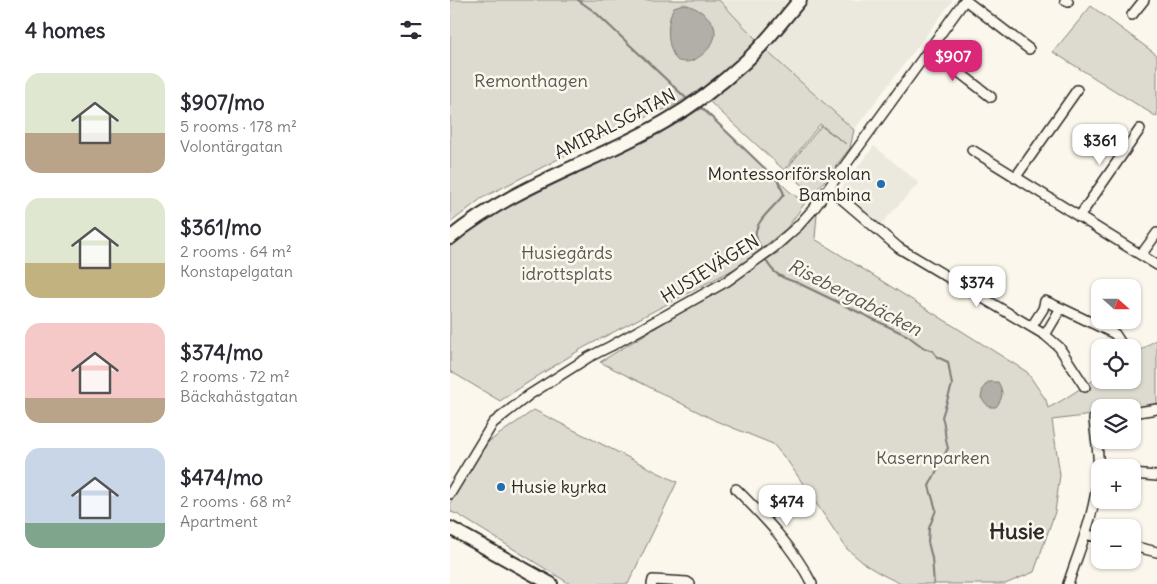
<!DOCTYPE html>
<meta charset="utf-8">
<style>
:root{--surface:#fff;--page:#f2f2f3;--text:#2b2b33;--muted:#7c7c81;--accent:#db2777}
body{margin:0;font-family:Delius,sans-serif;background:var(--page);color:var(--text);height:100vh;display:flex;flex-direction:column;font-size:19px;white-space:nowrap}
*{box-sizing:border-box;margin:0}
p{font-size:16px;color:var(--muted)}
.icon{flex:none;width:28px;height:28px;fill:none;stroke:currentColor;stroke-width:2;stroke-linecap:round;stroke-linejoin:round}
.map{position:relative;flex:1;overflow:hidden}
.sheet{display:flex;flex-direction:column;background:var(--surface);width:450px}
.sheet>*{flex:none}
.needle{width:32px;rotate:111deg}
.tools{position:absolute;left:641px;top:279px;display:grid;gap:10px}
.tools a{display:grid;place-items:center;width:50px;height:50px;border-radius:10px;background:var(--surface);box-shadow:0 1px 4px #0004;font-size:25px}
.price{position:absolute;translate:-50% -42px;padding:0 11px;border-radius:10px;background:#fff;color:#222;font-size:16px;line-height:32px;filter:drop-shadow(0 1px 2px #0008)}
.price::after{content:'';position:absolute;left:50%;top:30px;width:15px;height:11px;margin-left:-8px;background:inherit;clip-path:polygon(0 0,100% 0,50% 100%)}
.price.current{background:var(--accent);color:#fff}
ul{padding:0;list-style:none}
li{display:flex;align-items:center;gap:15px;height:125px;padding:0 25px}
li span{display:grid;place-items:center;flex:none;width:140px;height:100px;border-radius:15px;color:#555}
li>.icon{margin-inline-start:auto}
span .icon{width:60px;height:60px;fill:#fffc;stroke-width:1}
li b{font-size:21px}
h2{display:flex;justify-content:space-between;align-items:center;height:60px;padding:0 25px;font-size:21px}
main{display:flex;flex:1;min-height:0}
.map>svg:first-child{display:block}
.built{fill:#ebe8de}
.green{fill:#dddad0;stroke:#84827e}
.water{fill:#b1afa7;stroke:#7b7a75}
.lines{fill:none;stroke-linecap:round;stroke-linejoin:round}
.stream{stroke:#7b7a75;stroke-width:2}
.street-casing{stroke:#2b2b2b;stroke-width:12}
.secondary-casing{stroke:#2b2b2b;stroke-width:16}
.street{stroke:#fbf7ec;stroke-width:9}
.secondary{stroke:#fbf7ec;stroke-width:12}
.poi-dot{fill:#1f6fb2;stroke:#fbf7ec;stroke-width:2}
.labels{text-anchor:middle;stroke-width:5;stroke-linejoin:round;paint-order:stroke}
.park-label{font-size:18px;fill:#585754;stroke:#fbf7ec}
.street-label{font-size:18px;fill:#2b2b2b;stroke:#fbf7ec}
.poi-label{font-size:18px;fill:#2b2b2b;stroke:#fbf7ec;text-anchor:end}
.water-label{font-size:19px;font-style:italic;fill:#5a5956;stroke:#fbf7ec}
.district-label{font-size:22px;font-weight:bold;fill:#2b2b2b;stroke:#fbf7ec}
</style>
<main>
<section class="sheet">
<h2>4 homes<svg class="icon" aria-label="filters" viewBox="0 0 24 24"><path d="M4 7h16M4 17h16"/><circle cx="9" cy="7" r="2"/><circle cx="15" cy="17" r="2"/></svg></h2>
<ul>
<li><span style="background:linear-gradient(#dfe7d0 60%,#b9a48a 0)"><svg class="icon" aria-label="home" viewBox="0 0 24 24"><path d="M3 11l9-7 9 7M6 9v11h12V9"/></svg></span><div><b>$907/mo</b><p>5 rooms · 178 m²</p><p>Volontärgatan</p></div></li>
<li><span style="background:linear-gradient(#dfe7d0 65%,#c2b280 0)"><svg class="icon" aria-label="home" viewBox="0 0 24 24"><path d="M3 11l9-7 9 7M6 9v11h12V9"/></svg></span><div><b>$361/mo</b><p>2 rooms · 64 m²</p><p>Konstapelgatan</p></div></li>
<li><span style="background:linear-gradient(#f6c9c9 75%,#b9a48a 0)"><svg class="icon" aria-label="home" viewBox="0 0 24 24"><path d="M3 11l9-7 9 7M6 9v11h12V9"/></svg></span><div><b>$374/mo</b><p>2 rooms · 72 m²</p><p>Bäckahästgatan</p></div></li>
<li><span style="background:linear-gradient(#c9d6e8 75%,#7fa58c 0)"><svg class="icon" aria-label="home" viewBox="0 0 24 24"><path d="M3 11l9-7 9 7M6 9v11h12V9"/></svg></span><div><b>$474/mo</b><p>2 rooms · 68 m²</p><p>Apartment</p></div></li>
</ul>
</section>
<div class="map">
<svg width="707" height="584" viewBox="0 0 707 584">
<rect width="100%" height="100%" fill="#fbf7ec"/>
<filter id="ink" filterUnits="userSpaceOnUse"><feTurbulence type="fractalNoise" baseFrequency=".02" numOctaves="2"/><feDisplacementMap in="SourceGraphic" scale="10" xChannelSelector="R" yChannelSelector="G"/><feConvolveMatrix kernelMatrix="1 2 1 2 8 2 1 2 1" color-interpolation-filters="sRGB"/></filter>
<g filter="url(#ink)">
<path class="built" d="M269,0H503L404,130L321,55Z
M424,146L469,183L431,224L392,190L393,186Z"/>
<path class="green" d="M0,0H269L321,55L404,130L400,148L364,194L335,171L371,126L396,144L370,124L334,170L248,91L223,106L175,125L32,198L0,223Z
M641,6L707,55V117L603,52Z
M252,108L339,191L355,203L337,228L290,266L133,348L88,376L50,401L0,371V245L7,237L76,191L209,134Z
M367,213L365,239L577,372L596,400L598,408L611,401L650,376V380H682L683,355L707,339V406L683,410L682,408H650V414L602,420L610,475L605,512L584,572L555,584H451L431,574L416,565L397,549L339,463L323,444L266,421L150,362L329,252Z
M84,410L227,482L178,584H120L7,514L1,512L0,504L31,447Z"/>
<path class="water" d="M233,4C245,6 265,18 265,32C266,45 249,61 236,62C236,62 229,61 228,61C216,49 216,21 224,7Z
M538,382H548C554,392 553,398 546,407H539L531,398L533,388Z"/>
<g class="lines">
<path class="stream" d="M128,0L145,12L239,101
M246,108L248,110L252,108L328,181L334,194C327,205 303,222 306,236C307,241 310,246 312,251
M315,258C322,274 332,278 348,283L458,336L474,348L483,351L487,357L498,362L502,385L492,417C496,427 494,437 498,448L479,486L486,510L479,528L478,542L482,558L484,584"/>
<defs>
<path id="street" d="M515,0L579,49
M615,0L618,2
M682,15L694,0
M479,49L541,97
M522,150L707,265
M565,178L627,90
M379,188L449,248L595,335L611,308L595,301L593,309L582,326
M629,217L690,129
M691,255L707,233
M611,308L665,334L674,348
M595,335L609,347L635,387
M682,413L707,409
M682,474L707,476
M286,489C314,517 344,548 362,584
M0,494L43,423L79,395L139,357L161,346L277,281L323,248L348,226L365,207L515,0
M635,534L650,538
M682,546L707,552
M202,584L203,580L237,582L240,584
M618,584C630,548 646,511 648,473C650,455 645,436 644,419L650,418"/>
<path id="secondary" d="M0,238C66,184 144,163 216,121C244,105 271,84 295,62C315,44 332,21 350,0
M0,528L101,584"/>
</defs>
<use href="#street" class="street-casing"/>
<use href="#secondary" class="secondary-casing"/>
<use href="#street" class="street"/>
<use href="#secondary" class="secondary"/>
</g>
</g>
<g class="poi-dot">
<circle cx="431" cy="184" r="5"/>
<circle cx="51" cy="487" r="5"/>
</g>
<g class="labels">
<g class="park-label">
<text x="81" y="87">Remonthagen</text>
<text x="117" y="259">Husiegårds<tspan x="117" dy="21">idrottsplats</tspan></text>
<text x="483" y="464">Kasernparken</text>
</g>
<g class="street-label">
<text transform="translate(165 124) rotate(-27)" y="6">AMIRALSGATAN</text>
<text transform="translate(260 269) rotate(-32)" y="6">HUSIEVÄGEN</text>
</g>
<g class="poi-label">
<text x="421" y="180">Montessoriförskolan<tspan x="421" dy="21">Bambina</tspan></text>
<text x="61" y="493" text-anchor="start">Husie kyrka</text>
</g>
<g class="water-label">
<text transform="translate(405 297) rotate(27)" y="7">Risebergabäcken</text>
</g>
<g class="district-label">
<text x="567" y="539">Husie</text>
</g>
</g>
</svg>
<div class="tools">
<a><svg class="needle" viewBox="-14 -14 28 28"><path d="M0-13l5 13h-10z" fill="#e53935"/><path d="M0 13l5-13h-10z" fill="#7c7c81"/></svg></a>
<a><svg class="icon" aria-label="locate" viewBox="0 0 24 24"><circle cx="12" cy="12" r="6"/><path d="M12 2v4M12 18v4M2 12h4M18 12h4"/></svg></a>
<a><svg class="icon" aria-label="layers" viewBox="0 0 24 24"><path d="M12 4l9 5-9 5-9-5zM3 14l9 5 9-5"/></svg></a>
<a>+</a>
<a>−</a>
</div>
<b class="price current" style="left:503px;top:82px">$907</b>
<b class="price" style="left:650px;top:166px">$361</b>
<b class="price" style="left:527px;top:308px">$374</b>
<b class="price" style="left:337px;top:527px">$474</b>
</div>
</main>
